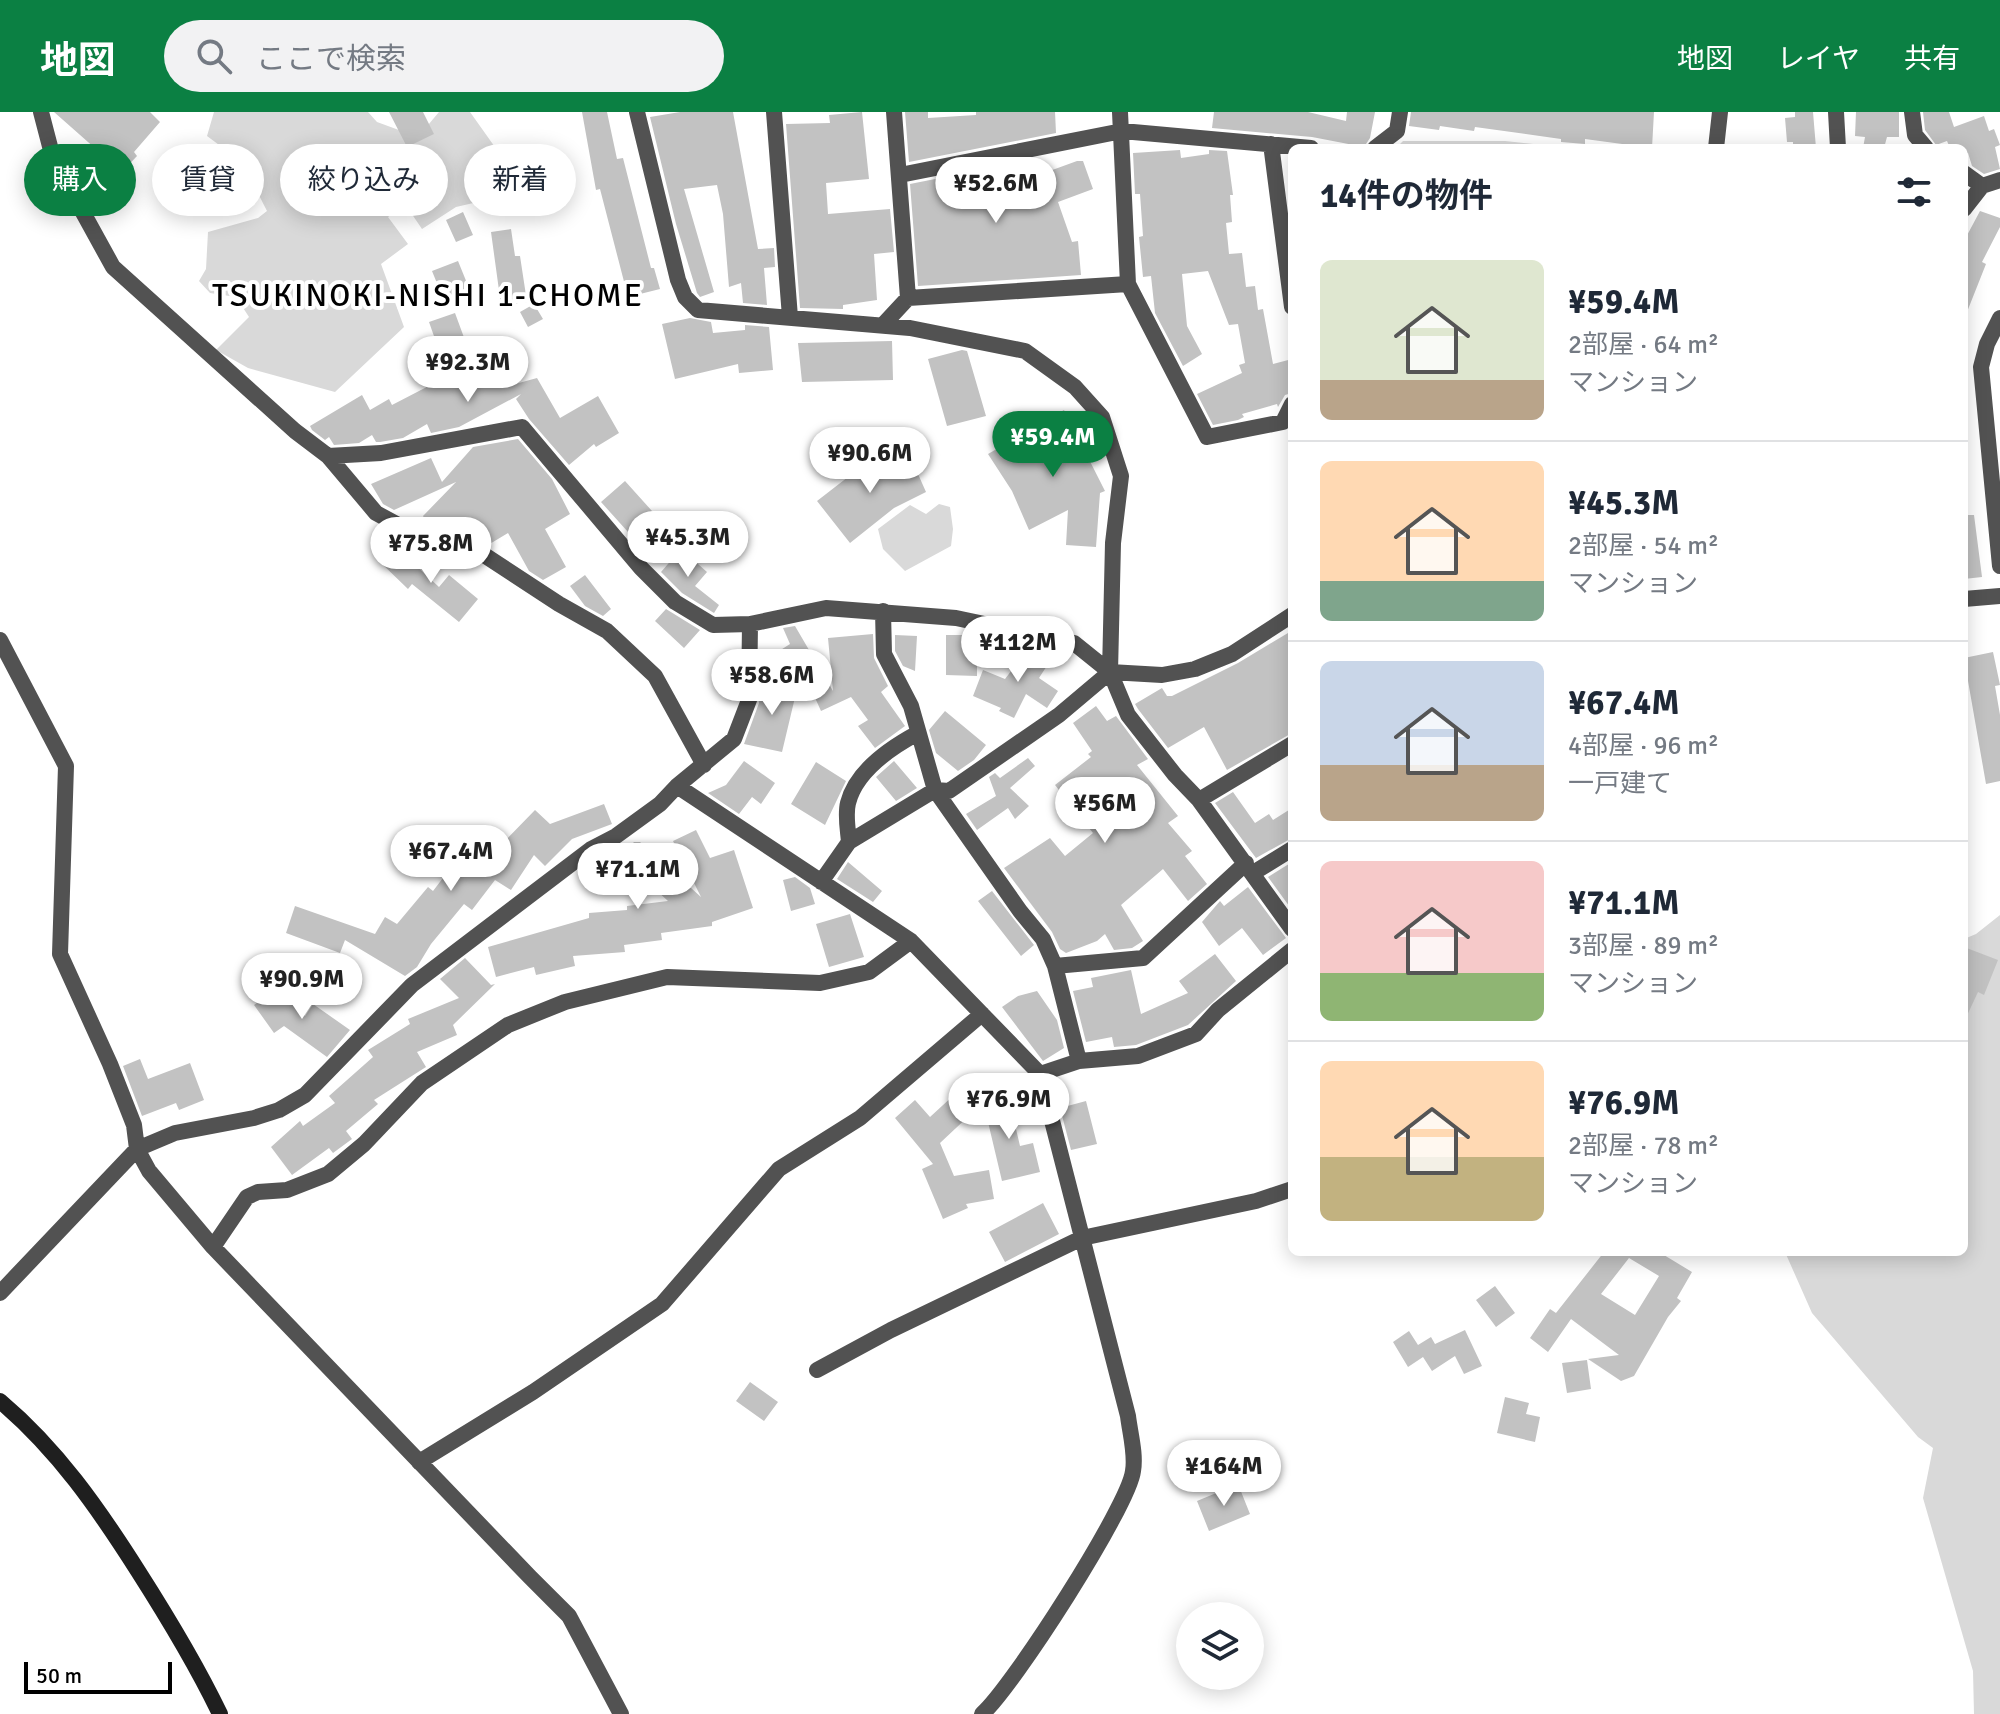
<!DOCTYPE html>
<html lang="ja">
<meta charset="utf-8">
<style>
:root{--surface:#fff;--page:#f2f2f3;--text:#1f2937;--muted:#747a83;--line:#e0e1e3;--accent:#0b8043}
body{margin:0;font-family:Signika,"Noto Sans JP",sans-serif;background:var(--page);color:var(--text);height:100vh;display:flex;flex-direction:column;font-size:30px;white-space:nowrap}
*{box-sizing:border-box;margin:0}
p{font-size:26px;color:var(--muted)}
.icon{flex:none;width:44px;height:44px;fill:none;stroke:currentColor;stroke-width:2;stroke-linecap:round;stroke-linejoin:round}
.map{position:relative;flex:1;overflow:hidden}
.drawer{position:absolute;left:1288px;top:32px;width:680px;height:1112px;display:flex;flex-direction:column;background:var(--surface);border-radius:12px;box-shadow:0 4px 20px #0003}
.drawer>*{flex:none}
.guide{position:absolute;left:24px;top:32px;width:760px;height:72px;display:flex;gap:16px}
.controls{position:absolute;left:1176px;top:1490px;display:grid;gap:16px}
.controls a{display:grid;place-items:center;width:88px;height:88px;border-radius:50%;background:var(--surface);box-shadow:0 4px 20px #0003;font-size:40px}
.scale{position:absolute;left:24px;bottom:20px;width:148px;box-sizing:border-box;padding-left:8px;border:4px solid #000;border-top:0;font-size:22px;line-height:28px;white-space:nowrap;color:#000;-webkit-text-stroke:6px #fff;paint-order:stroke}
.price{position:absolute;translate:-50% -68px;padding:0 18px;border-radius:28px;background:#fff;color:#222;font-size:26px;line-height:52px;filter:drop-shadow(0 2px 4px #0008)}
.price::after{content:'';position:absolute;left:50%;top:48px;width:24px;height:18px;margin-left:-12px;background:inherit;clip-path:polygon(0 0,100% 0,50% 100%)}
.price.selected{background:var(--accent);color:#fff}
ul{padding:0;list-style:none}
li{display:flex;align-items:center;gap:24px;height:200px;padding:0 32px}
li+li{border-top:2px solid var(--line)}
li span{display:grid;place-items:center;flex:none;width:224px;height:160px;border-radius:12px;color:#555}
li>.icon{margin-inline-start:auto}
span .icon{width:96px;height:96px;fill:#fffc;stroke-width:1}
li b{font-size:34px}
h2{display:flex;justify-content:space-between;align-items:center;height:96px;padding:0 32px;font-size:34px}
.pill{padding:0 28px;border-radius:36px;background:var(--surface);box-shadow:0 4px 20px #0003;font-size:28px;line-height:72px}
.pill.selected{background:var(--accent);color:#fff}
header{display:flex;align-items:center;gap:48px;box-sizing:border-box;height:112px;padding:0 40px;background:var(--accent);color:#fff}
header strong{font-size:38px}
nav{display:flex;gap:44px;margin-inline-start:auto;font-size:28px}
.search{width:560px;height:72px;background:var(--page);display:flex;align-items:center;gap:20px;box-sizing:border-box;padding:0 28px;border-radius:44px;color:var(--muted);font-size:30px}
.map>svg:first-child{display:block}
.green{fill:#d9d9d9}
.building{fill:#c2c2c2;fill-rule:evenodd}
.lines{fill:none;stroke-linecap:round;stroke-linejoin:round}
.street{stroke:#525252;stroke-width:16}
.secondary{stroke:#1f1f1f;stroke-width:16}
.labels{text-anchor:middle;stroke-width:8;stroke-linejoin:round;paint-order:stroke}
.neighbourhood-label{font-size:32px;letter-spacing:2px;fill:#000;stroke:#fff}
</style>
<header>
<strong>地図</strong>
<div class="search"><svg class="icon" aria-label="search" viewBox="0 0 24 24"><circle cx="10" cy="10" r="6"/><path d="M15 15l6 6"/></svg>ここで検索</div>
<nav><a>地図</a><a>レイヤ</a><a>共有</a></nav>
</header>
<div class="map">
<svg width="2000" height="1602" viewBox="0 0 2000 1602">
<rect width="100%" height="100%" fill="#fff"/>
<path class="green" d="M214,0H368L377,10L418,25L439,0H470L502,45L482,89L456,95L422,117L405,92L388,105L408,132L381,152L404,215L335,280L248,256L216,238L249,205L236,185L210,181L199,169L206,157L208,120L258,106L267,99L242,50L207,24Z
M1403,29H1505L1571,36H1396Z
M939,392L950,395L953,417L951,434L905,459L883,437L878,417L910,393L926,402Z
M2000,803V1602H1974L1973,1559L1923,1386L1933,1336L1918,1325L1812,1201L1785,1140H1964V827L1976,822Z"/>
<path class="building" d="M54,0H150L160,10L134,40L137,44L122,60Z
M389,0H423L434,22L407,35Z
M582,0H607L617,47L623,46L651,156H654L660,177L628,185L600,77L596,78Z
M680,0H733L758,137L774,136L775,155L764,156L767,193L743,191L741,171L729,175L723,102L717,73L684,77L714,180L700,185L697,181L676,112L650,5Z
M862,0L869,67L826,71L828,102L890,97L894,140L874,142L877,188L843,193V197L800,196L786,12L830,11L829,3Z
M905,0H928V6L976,3V0H1055L1056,21L909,50Z
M1214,0H1308L1346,9L1347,0H1375L1370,26L1364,35L1312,25L1212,16Z
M1411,0H1654L1652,36L1585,27V32L1561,30V27L1475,15L1474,19L1440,14L1439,18L1409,14Z
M1795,0H1813L1816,36H1793V30H1787L1785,6L1795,5Z
M1856,0H1899V25H1887L1884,36H1863L1865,25L1855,24Z
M1923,0H1949L1954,15L1984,4L1989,19L1994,17L2000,33L1995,35L2000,57L1984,62L1972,54L1968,41L1964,43V36H1950L1947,29L1936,33L1925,18Z
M1180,38L1181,46L1209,42V38L1227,39L1233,83H1230L1232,110L1226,111L1229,142L1242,141L1246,175L1255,174L1258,198L1263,197L1273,252L1292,247V281L1285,283L1278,295L1277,292L1242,302L1244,305L1238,308L1213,313L1197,282L1242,261L1239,253L1245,251L1238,212L1229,213L1208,159L1182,162L1187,214L1202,242L1183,254L1155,201L1151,164L1143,165L1139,125L1143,124L1140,82H1135L1133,41Z
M1077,49H1083L1093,77L1058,90L1072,130L1078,129L1081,163L918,174L910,72L1021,50L1022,69Z
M1980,99L2000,106V115L1982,150L1986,152L1965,205L1964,129Z
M463,100L473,123L456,130L446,108Z
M511,117L515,144H520L527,190L501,193L491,120Z
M458,149L471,181L445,191L432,159Z
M534,192L543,207L528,215L520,200Z
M455,201L473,250L493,237L508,274L537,266L560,306L598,284L619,321L596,335L594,332L569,353L529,307L516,287L521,282L459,315L431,321L427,312L403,326L380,330H376L372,323L359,331L334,333L329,325L325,328L312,318L310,314L362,283L370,298L389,287L392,293L448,264L429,210Z
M690,206L711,210L713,221L745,218V213L769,215L773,258L739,261L738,252L675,267L662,212Z
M892,229L893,268L802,270L798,231Z
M962,238L967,239L986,304L947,314L928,247Z
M1064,298L1105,379L1100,381L1096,435L1066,433L1068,398L1029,418L1012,379L988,342Z
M518,327L552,367L570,402L545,417L566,455L543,468L529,459L508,421L488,433L473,410L453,419L428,413L423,404L456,370L394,398L383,392L371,372L431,346L442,370L473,335Z
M866,343L878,359L910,344L926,380L894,396L850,431L817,389L848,365L844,359Z
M625,369L652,399L628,420L601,390Z
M1964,403H1974L1982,465L1964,467Z
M395,434L439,475L449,463L478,487L459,510L412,472L408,477L380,450Z
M681,437L707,460L695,474L719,493L714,501L682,481L661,460Z
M585,463L611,497L603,504L585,494L570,474Z
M666,497L700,518L684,536L655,509Z
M795,514L833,579L828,526L873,522L874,546L888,574L881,580L905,614L875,636L858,614L868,608L851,585L821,599L802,557L798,571L779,539L790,532L783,516Z
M1288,521L1292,530V621L1227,658L1204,615L1168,636L1138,597L1135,592L1162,576L1167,584H1172L1238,551Z
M895,523L917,524L915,559L903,554L895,539Z
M946,523H977V564L946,563Z
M1031,533L1052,546L1039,566L1058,579L1047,596L1026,582L1014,606L999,599L1001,596L973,584L983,558L1005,567Z
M1993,540L2000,573L1995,574L2000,603V669L1986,672L1964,546Z
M760,568L797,577L782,640L744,632L759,591Z
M1096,594L1107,609L1116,604L1148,647L1137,653L1178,704L1168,711L1192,739L1185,744L1207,772L1188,789L1163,757L1121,793L1143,829L1132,836L1114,838L1105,822L1097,829L1066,841L1060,837L1052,820L1004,756L1050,726L1065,744L1093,721L1055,673L1091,645L1088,642L1092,639L1073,611Z
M945,599L986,633L974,648L958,659L936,641L929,618Z
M1028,646L1035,654L1010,676L1029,694L1015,707L1008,696L977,718L966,702L996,684L989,665L995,661L1000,666Z
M744,649L775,671L761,692L752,685L739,702L708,681L726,673Z
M894,649L917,676L896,689L876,665Z
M816,650L846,669L825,713L791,692Z
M1233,680L1255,711L1269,702L1273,708L1292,696V726L1256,746L1215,691Z
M604,692L612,712L572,727L545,754L534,743L511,778L495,768L472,798L464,792L431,832L417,855L405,864L345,828L340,841L286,821L295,794L375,822L385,805L397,812L428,775L433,779L456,749L468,758L489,725L501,733L535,698L550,712Z
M696,718L710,746L734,738L753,796L712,810V814L661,821L662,828L624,833L625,840L573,844L575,854L536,863L534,855L496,865L488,835L589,806V801L627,798V794L668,789L620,745L634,730H640L701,785L673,729Z
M848,750L882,779L873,790L837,767Z
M1292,750V798L1268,765Z
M795,765L810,776L815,792L791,799L783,768Z
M1248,775L1286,826L1263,843L1242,816L1219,834L1202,810L1220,789L1224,794Z
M992,779L1034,833L1021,844L978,789Z
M850,802L864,845L829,855L816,812Z
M1964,835L1998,848L1984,883L1978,880L1964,910Z
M1215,842L1236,869L1188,913L1136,933L1114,935L1112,925L1086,930L1073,879L1093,875L1091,866L1131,858L1141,902L1188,881L1179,869Z
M465,846L491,873L495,872L453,913L457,923L417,940L426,955L374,988L378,992L346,1019L352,1027L333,1041L329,1036L292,1063L271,1035L300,1009L303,1014L335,991L329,984L373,945L368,938L410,912L408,907L459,886L440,867Z
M282,873L305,904L313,892L350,918L327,945L284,914L274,921L254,893Z
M1037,879L1057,908L1064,936L1043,949L1002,895L1018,884Z
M140,947L148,967L190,951L204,988L179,998L176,991L142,1004L123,954Z
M955,982L972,1001L940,1031L954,1064L989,1058L994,1087L966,1092L968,1096L943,1107L922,1057L933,1052L895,1006L915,988L930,1005Z
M1008,983L1020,1034L1033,1031L1040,1060L1002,1069L983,989Z
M1086,989L1097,1032L1071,1038L1060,996Z
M1043,1091L1059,1122L1005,1150L989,1120Z
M1604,1140H1659L1692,1160L1677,1186L1681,1189L1668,1205L1634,1264L1621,1269L1588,1247L1619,1243L1571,1207L1548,1240L1530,1226L1550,1197L1556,1201ZM1629,1146L1659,1164L1635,1203L1601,1182Z
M1495,1174L1515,1201L1496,1215L1476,1188Z
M1465,1218L1482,1254L1464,1262L1455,1244L1432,1259L1423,1245L1408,1255L1393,1230L1409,1219L1418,1233L1431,1225L1435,1232Z
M1587,1248L1591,1277L1567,1281L1562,1251Z
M750,1270L778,1290L764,1309L736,1289Z
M1505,1285L1529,1291L1526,1302L1540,1305L1535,1330L1497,1321Z
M1238,1372L1250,1402L1209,1419L1197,1389Z"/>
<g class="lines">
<path class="street" d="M41,0L53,46L113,155L295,319L328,344L376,401L413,421L472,435L559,492L607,519L655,564L704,653
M637,0L678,168L685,185L698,198L910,216L1025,239L1075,275L1102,305L1121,364L1113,431L1110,560L1128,603L1175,663L1199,688L1292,817
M774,0L790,205
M894,0L908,186
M1120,0L1128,172L1207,325L1283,310L1292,292
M1836,0L1838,36
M1912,0L1915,23L1926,36
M1271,32L1292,195
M1375,36L1397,19L1400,0
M1716,36L1720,0
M1964,61L1982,74
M900,63L1122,19L1311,36
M1964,97L1982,74L2000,68
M2000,206L1987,232L1981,255L2000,454
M882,214L908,186L1128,172
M328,344L381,341L522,315L641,456L675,490L713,513L750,512L826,496L956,506L1074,531L1110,560L1162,563L1195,557L1232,542L1292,503
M1964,487L2000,484
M883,499L884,542L911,594L935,678L1020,799L1043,827L1055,854L1079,949
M0,528L66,654L60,842L110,952L134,1013L137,1037L149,1059L213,1135L530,1465L569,1504L621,1602
M677,674L911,829L1040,962L1128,1304C1130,1321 1136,1342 1133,1359C1129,1394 1012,1576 982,1602
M1199,688L1292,632
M849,730C848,718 845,703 848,691C856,659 890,636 918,621
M1253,761L1292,737
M821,770L849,730L935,678L949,679L1059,603L1110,560
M1055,854L1143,846L1246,751
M1040,962L1079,949L1138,944L1196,922L1218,898L1292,838
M213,1135L247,1085L258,1080L287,1078L328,1062L364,1032L422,971L508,913L565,890L667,865L820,871L869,860L911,829
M0,1181L137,1037L175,1021L254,1006L279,998L305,983L412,873L591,737L616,724L660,692L677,674L734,627L749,588L750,512
M817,1258L891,1218L1082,1126L1256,1089L1292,1077
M419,1350L533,1280L662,1192L779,1057L860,1006L982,902"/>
<path class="secondary" d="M0,1289C57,1337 98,1396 138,1459C168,1506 196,1552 220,1602"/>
</g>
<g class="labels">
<g class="neighbourhood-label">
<text x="428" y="194">TSUKINOKI-NISHI 1-CHOME</text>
</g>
</g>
</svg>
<div class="controls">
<a><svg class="icon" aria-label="layers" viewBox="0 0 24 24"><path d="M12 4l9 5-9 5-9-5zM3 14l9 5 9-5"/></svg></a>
</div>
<div class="scale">50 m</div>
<b class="price" style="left:996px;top:113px">¥52.6M</b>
<b class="price" style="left:468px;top:292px">¥92.3M</b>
<b class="price selected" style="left:1053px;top:367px">¥59.4M</b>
<b class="price" style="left:870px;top:383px">¥90.6M</b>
<b class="price" style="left:688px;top:467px">¥45.3M</b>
<b class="price" style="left:431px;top:473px">¥75.8M</b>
<b class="price" style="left:1018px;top:572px">¥112M</b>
<b class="price" style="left:772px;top:605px">¥58.6M</b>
<b class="price" style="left:1105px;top:733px">¥56M</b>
<b class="price" style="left:451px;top:781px">¥67.4M</b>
<b class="price" style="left:638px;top:799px">¥71.1M</b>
<b class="price" style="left:302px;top:909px">¥90.9M</b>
<b class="price" style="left:1009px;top:1029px">¥76.9M</b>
<b class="price" style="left:1224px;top:1396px">¥164M</b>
<div class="guide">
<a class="pill selected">購入</a>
<a class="pill">賃貸</a>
<a class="pill">絞り込み</a>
<a class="pill">新着</a>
</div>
<section class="drawer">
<h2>14件の物件<svg class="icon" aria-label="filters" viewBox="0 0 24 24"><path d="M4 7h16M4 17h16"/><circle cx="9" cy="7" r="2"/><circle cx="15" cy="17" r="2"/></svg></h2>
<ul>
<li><span style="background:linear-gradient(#dfe7d0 75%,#b9a48a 0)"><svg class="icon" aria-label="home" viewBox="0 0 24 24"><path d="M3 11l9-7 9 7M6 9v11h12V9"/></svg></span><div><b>¥59.4M</b><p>2部屋 · 64 m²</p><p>マンション</p></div></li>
<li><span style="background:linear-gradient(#ffd9b3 75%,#7fa58c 0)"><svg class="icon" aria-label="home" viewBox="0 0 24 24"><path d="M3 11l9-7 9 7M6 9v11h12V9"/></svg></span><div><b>¥45.3M</b><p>2部屋 · 54 m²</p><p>マンション</p></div></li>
<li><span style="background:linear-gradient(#c9d6e8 65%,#b9a48a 0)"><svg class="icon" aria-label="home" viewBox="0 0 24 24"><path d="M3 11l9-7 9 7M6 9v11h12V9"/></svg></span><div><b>¥67.4M</b><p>4部屋 · 96 m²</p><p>一戸建て</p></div></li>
<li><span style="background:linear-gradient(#f6c9c9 70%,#8fb573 0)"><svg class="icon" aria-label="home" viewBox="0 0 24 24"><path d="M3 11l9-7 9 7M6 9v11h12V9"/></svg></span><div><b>¥71.1M</b><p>3部屋 · 89 m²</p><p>マンション</p></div></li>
<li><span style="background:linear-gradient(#ffd9b3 60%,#c2b280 0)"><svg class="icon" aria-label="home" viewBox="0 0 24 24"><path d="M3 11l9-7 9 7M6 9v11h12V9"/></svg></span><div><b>¥76.9M</b><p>2部屋 · 78 m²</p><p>マンション</p></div></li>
</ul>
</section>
</div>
